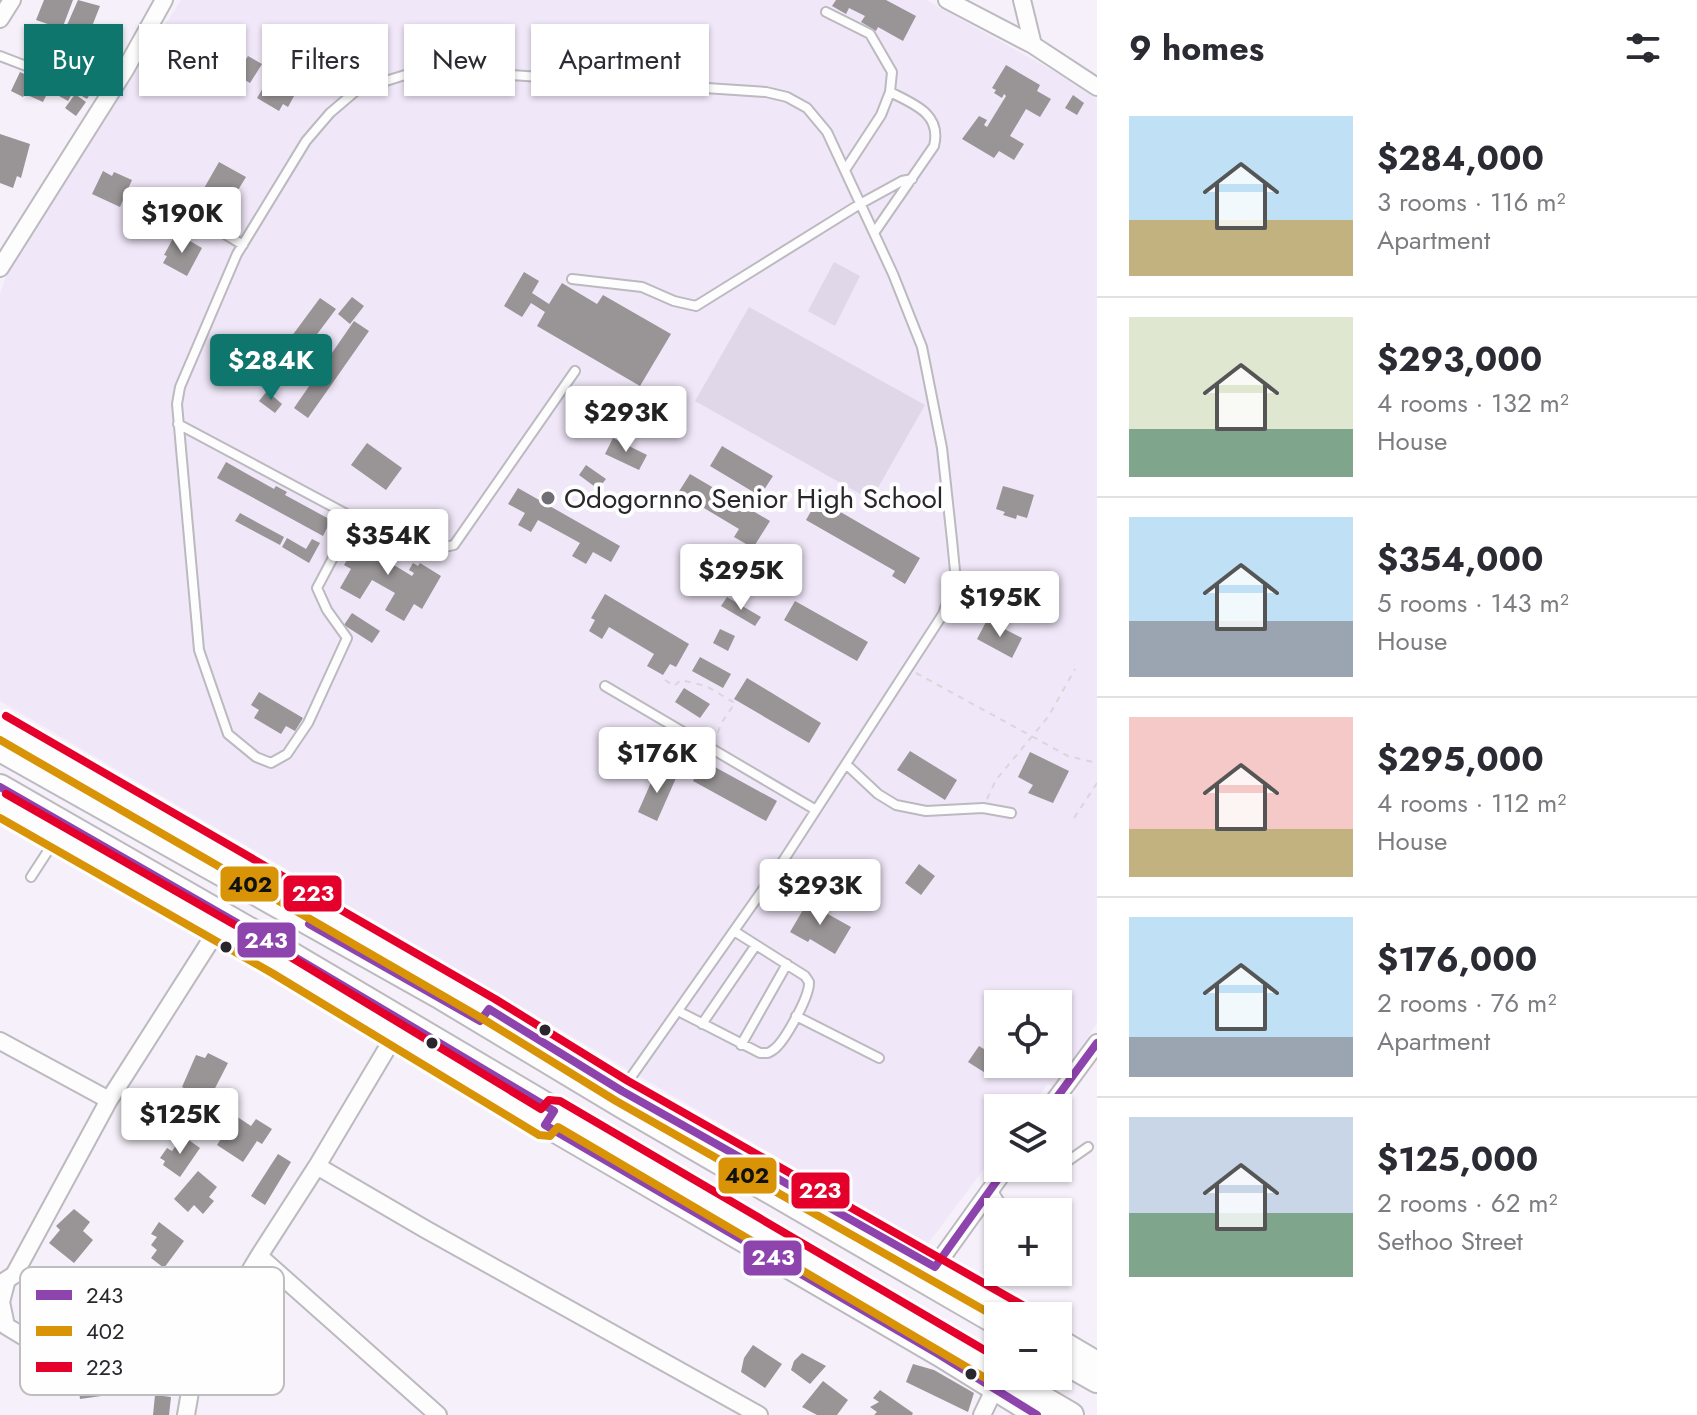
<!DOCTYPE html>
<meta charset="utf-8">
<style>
:root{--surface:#fff;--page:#f2f2f3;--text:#2b2b33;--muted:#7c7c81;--line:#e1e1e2;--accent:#0f766e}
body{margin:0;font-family:Jost,sans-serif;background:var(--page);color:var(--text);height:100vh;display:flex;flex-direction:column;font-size:30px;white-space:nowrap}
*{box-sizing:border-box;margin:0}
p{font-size:26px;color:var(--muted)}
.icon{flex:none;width:44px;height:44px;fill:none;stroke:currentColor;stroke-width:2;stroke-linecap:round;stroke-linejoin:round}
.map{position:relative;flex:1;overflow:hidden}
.sheet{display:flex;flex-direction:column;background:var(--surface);width:600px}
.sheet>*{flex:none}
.banner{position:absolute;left:24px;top:24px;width:760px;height:72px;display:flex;gap:16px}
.buttons{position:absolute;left:984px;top:990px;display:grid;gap:16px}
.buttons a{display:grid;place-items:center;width:88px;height:88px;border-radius:0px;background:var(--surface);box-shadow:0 2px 6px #0004;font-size:40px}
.price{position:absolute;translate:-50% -68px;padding:0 18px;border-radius:8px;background:#fff;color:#222;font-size:26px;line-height:52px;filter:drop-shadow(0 2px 4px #0008)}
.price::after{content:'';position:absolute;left:50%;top:48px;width:24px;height:18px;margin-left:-12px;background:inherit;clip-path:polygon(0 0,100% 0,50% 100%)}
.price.selected{background:var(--accent);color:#fff}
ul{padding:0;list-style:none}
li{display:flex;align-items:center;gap:24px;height:200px;padding:0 32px}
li+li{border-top:2px solid var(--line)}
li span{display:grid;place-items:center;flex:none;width:224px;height:160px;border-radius:0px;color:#555}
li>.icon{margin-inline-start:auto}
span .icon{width:96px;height:96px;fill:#fffc;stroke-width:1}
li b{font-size:34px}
h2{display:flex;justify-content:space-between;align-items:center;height:96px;padding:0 32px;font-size:34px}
.tag{padding:0 28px;border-radius:0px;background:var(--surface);box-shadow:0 2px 6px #0004;font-size:28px;line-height:72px}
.tag.selected{background:var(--accent);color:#fff}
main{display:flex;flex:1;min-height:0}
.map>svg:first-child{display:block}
.built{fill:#f0e7f8;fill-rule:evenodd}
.green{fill:#e0d7e8}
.building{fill:#999496}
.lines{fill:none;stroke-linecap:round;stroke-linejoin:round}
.lane-casing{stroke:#bcb9bf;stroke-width:12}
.street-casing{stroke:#bcb9bf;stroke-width:20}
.secondary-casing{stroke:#bcb9bf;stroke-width:26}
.primary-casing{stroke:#bcb9bf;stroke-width:28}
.path{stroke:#d9d7da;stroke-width:2;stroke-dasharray:6 6;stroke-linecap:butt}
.lane{stroke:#fefdfe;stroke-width:8}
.street{stroke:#fefdfe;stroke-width:16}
.secondary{stroke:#fefdfe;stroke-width:22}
.primary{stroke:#fefdfe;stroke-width:24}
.bus-1-casing{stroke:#fefefe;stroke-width:14}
.bus-2-casing{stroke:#fefefe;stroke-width:14}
.bus-3-casing{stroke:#fefefe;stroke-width:14}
.bus-1{stroke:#8e44ad;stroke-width:8}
.bus-2{stroke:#d89307;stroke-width:8}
.bus-3{stroke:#e4002b;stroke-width:8}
.poi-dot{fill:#706d74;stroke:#fefefe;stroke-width:3}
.bus-dot{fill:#29262c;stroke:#fefefe;stroke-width:3}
.labels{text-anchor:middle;stroke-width:8;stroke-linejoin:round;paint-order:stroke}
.poi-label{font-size:28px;fill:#29262c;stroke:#fefefe;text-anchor:start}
.key{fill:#fefefe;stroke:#bebdbf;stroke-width:2}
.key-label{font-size:22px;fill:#29262c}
.line-badge{stroke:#fefefe;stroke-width:3}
.badge-label{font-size:22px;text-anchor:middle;font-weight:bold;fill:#fff}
.pale-badge-label{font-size:22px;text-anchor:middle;font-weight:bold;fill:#111}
</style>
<main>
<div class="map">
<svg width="1097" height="1415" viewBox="0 0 1097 1415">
<rect width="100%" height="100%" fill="#f5f0f9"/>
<path class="built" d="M181,0H926L1068,79L1097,99V1023L1054,1088L1048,1084L1030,1108H998V1150L927,1245L0,701V294L7,273ZM998,1004H1058V1064H998Z"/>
<path class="green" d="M834,262L860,276L835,326L808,311Z
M749,307L925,405L871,500L695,401Z"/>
<path class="building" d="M44,0H73L62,29L36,20Z
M78,0L100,6L89,34L67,25Z
M836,0H886L916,16L903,41L878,27L876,31L861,22L865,16L849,8L846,14L832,6Z
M28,34L70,47L61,73L37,63L38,59L32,58L34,50L24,47Z
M91,42L113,54L101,74L84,65L101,76L87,99L66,87Z
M248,56L262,64L250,83L236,75Z
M1006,65L1040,85L1037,91L1051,99L1040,117L1026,109L1010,136L1024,144L1014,160L999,151L994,158L962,139L979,116L987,120L984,125L987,127L1006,96L1004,94L1002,98L994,93L996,90L992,88Z
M273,71L299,87L288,107L283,104L279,111L257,98Z
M20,72L51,86L43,102L25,94L23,97L11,91Z
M53,84L72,94L68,101L50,91Z
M75,94L86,102L76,116L65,108Z
M1073,95L1084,103L1077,115L1065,108Z
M0,134L30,144L21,178L17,176L13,188L0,183Z
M219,162L246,177L229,205L203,190Z
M103,171L112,176L114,172L132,180L120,207L92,194Z
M176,233L202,248L187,276L163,263L167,256L164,255Z
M524,272L539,281L532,293L549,304L562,283L597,304L603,295L671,334L640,386L537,326L545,312L531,303L522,317L504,306Z
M352,297L364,306L350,324L338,314Z
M320,298L336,309L272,394L257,383Z
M354,321L369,331L308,418L294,408Z
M267,391L282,404L275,413L259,401Z
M613,438L647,455L639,470L605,454Z
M367,443L402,468L386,490L351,465Z
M722,446L773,476L760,496L710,466Z
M226,462L274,489L276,486L287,492L285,495L331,520L323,536L217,478Z
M586,465L606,479L598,489L579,475Z
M690,474L770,521L753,548L734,537L739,529L694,502L689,510L673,501Z
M1003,486L1034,495L1027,518L1017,515L1016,519L1003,515L1005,512L996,509Z
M518,488L620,546L611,562L593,552L586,564L572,556L580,543L538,520L531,532L518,525L525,513L508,504Z
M818,499L920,558L905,584L892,576L895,571L806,520Z
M240,513L284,537L280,545L235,521Z
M364,531L386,544L384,547L390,550L386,557L380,554L379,556L412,576L414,573L409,570L413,563L418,566L420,563L441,576L422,609L414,604L404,621L385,610L395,593L372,580L360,599L340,588L351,569L344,565Z
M287,538L306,549L312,539L320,543L309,563L282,547Z
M605,594L689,644L676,667L670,664L663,675L647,666L654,654L609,627L602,639L589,631L595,620L591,618Z
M997,594L1011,600L1005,615L991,609Z
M727,597L761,617L755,626L721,606Z
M795,601L868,642L857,661L784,620Z
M352,613L380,631L372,643L344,625Z
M987,620L1022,638L1012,658L977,639Z
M720,629L735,636L728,651L713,643Z
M700,657L731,674L723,688L692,671Z
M747,678L821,723L809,743L734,699Z
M684,688L710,704L700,718L675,702Z
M259,692L303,718L295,731L286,726L281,734L254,718L259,710L251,705Z
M910,751L957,780L945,800L897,770Z
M1030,752L1069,771L1053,803L1028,793L1033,785L1018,777Z
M704,761L777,801L766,821L693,781Z
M657,769L676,778L657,821L638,812Z
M919,864L935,876L921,895L905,883Z
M810,898L828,909L826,913L851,927L835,954L810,939L808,942L790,932Z
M979,1046L997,1057L987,1074L968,1062Z
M208,1053L228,1063L212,1094L199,1088L196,1094L182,1087L196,1055L205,1058Z
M236,1116L251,1126L256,1119L272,1129L262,1144L257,1141L243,1162L217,1145Z
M183,1136L200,1148L180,1177L163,1165L165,1161L160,1158L167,1148L172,1151Z
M278,1154L291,1162L265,1205L251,1196Z
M198,1171L217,1187L209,1197L214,1201L203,1214L194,1205L188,1212L174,1199Z
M74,1209L90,1222L83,1231L93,1240L74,1263L49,1243L60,1230L56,1226Z
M159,1222L184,1241L164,1268L151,1258L157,1250L151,1245L157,1237L151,1234Z
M44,1276L65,1293L40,1324L19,1307Z
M753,1345L782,1364L765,1388L741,1372L744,1358Z
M138,1347L144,1390L80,1399L74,1353Z
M802,1353L826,1366L810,1384L791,1370L794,1361Z
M913,1364L934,1370L974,1393L968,1412L906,1382Z
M823,1381L848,1400L837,1415H817L802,1407Z
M880,1390L913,1413L912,1415H874L877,1412L870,1407L879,1402L873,1398Z
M155,1395L171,1397L169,1415H153Z"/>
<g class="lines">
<defs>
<path id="lane" d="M826,12L870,34L892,72L890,92L881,115L845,170
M0,56L34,69
M174,203L243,245
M874,233L934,146C942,114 914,104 890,92
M572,279L642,287L674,301L696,306L860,204L902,181L912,179
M178,424L354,518L405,542L431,550L454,545L575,371
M354,518L317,588L327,610L347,638L308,723L287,754L271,763L256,757L228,734L199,650L177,404L180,387L237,254L306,141L330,113L357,90L405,75H511L766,92L787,97L807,108L827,132L893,274L922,347L942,448L952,540L955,571L951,593L943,614L783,861L622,1090
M605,686L816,810
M846,764L878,794L896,805L926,811L983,808L1011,813
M31,877L57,837
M678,1011L760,1053C766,1053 768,1054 773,1050C784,1043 810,996 809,982L805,976L734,931
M796,1016L879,1058
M702,1024L756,945
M741,1045L787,964
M1058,1159L1061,1163H1065L1088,1147
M992,1189L1006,1212"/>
<path id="street" d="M947,0L1033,45L1097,87
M1022,0L1033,45
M0,19L12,0
M0,268L125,70L164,0
M0,1041L109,1100
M1049,1108L1097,1043
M317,1166L425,1229L759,1415
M259,1256L438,1415
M935,1267L1006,1168
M6,1283L1,1302L6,1326L44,1349
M0,1284L14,1275L109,1100L218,929
M186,1415L195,1363L259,1256L317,1166L395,1035
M982,1415L995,1388"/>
<path id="secondary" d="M0,726L489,1009L622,1091L1018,1316
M0,804L278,963L545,1125L940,1355L1037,1415
M1058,1340L1097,1363"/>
<path id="primary" d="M0,749L438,995L623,1106L998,1323
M0,787L251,931L998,1372
M1058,1358L1097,1380
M1004,1376L1071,1415"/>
</defs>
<use href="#lane" class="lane-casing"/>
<use href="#street" class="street-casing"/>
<use href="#secondary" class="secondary-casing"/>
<use href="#primary" class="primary-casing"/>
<path class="path" d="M916,673L1068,756L1097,763
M665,680L674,686L681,680L706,686L735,703L722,722L716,737
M987,799L996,780L1048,717L1075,669
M1074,818L1097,783"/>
<use href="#lane" class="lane"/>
<use href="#street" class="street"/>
<use href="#secondary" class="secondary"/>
<use href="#primary" class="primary"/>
<defs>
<path id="bus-1" d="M0,787L251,931L554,1111L545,1125L940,1355L1037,1415
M309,924L480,1021L489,1009L622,1091L935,1267L1006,1168
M1049,1108L1097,1043"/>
<path id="bus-2" d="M0,740L483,1019L616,1101L998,1318
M0,818L272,973L539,1135L550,1136L558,1127L992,1382"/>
<path id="bus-3" d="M6,716L495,999L628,1081L1024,1306
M6,794L284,953L541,1109L549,1100L560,1101L998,1358"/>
</defs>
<use href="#bus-1" class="bus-1-casing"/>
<use href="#bus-2" class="bus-2-casing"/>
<use href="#bus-3" class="bus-3-casing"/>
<use href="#bus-1" class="bus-1"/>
<use href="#bus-2" class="bus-2"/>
<use href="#bus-3" class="bus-3"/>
</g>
<circle class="poi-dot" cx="548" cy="498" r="8"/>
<g class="bus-dot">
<circle cx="226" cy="947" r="7"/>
<circle cx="545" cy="1030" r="7"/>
<circle cx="432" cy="1043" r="7"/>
<circle cx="971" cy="1374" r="7"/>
</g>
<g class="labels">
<g class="poi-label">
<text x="564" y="508">Odogornno Senior High School</text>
</g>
</g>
<rect x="20" y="1267" width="264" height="128" rx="12" class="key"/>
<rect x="36" y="1290" width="36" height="10" fill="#8e44ad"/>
<rect x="36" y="1326" width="36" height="10" fill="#d89307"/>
<rect x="36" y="1362" width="36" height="10" fill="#e4002b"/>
<g class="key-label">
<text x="86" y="1303">243</text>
<text x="86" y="1339">402</text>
<text x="86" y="1375">223</text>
</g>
<g class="line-badge">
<rect x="219" y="865" width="61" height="38" rx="8" fill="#d89307"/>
<rect x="282" y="874" width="61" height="39" rx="8" fill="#e4002b"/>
<rect x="236" y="921" width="61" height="38" rx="8" fill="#8e44ad"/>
<rect x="717" y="1156" width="61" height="39" rx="8" fill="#d89307"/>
<rect x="790" y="1171" width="61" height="39" rx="8" fill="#e4002b"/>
<rect x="742" y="1239" width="61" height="38" rx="8" fill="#8e44ad"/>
</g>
<g class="badge-label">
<text x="313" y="901">223</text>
<text x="266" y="948">243</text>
<text x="820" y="1198">223</text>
<text x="773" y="1265">243</text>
</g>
<g class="pale-badge-label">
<text x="250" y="892">402</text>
<text x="747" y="1183">402</text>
</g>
</svg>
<div class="buttons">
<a><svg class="icon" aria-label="locate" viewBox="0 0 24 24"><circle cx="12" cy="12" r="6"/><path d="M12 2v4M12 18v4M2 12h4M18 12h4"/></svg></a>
<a><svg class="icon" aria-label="layers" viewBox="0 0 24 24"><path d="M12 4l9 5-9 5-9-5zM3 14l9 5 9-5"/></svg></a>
<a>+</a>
<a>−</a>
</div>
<b class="price" style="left:182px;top:255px">$190K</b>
<b class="price selected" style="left:271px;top:402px">$284K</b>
<b class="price" style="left:626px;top:454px">$293K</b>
<b class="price" style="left:388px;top:577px">$354K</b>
<b class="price" style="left:741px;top:612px">$295K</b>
<b class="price" style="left:1000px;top:639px">$195K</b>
<b class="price" style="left:657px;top:795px">$176K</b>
<b class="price" style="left:820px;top:927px">$293K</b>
<b class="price" style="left:180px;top:1156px">$125K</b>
<div class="banner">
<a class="tag selected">Buy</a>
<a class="tag">Rent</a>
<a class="tag">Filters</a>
<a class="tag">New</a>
<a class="tag">Apartment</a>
</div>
</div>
<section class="sheet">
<h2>9 homes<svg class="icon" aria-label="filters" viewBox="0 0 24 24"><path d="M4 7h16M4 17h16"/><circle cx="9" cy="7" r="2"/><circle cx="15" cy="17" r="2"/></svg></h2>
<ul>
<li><span style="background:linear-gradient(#bfe0f5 65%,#c2b280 0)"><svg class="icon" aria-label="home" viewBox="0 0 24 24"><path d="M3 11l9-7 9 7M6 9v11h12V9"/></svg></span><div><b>$284,000</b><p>3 rooms · 116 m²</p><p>Apartment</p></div></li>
<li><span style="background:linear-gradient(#dfe7d0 70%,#7fa58c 0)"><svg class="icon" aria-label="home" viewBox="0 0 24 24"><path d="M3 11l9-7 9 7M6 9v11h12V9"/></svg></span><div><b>$293,000</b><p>4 rooms · 132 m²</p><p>House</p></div></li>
<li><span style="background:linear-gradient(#bfe0f5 65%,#9aa5b1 0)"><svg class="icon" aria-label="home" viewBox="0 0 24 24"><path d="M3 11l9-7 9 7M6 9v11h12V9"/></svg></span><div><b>$354,000</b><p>5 rooms · 143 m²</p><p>House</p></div></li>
<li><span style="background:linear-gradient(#f6c9c9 70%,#c2b280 0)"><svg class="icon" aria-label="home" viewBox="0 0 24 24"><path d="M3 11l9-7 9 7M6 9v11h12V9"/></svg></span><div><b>$295,000</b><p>4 rooms · 112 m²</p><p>House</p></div></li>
<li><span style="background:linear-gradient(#bfe0f5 75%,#9aa5b1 0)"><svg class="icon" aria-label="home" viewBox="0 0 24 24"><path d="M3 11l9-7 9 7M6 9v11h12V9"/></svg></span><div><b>$176,000</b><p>2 rooms · 76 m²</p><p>Apartment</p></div></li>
<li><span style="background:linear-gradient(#c9d6e8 60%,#7fa58c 0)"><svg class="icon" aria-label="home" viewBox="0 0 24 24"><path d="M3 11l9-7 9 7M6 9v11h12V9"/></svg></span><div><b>$125,000</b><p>2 rooms · 62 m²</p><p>Sethoo Street</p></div></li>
</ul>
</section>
</main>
